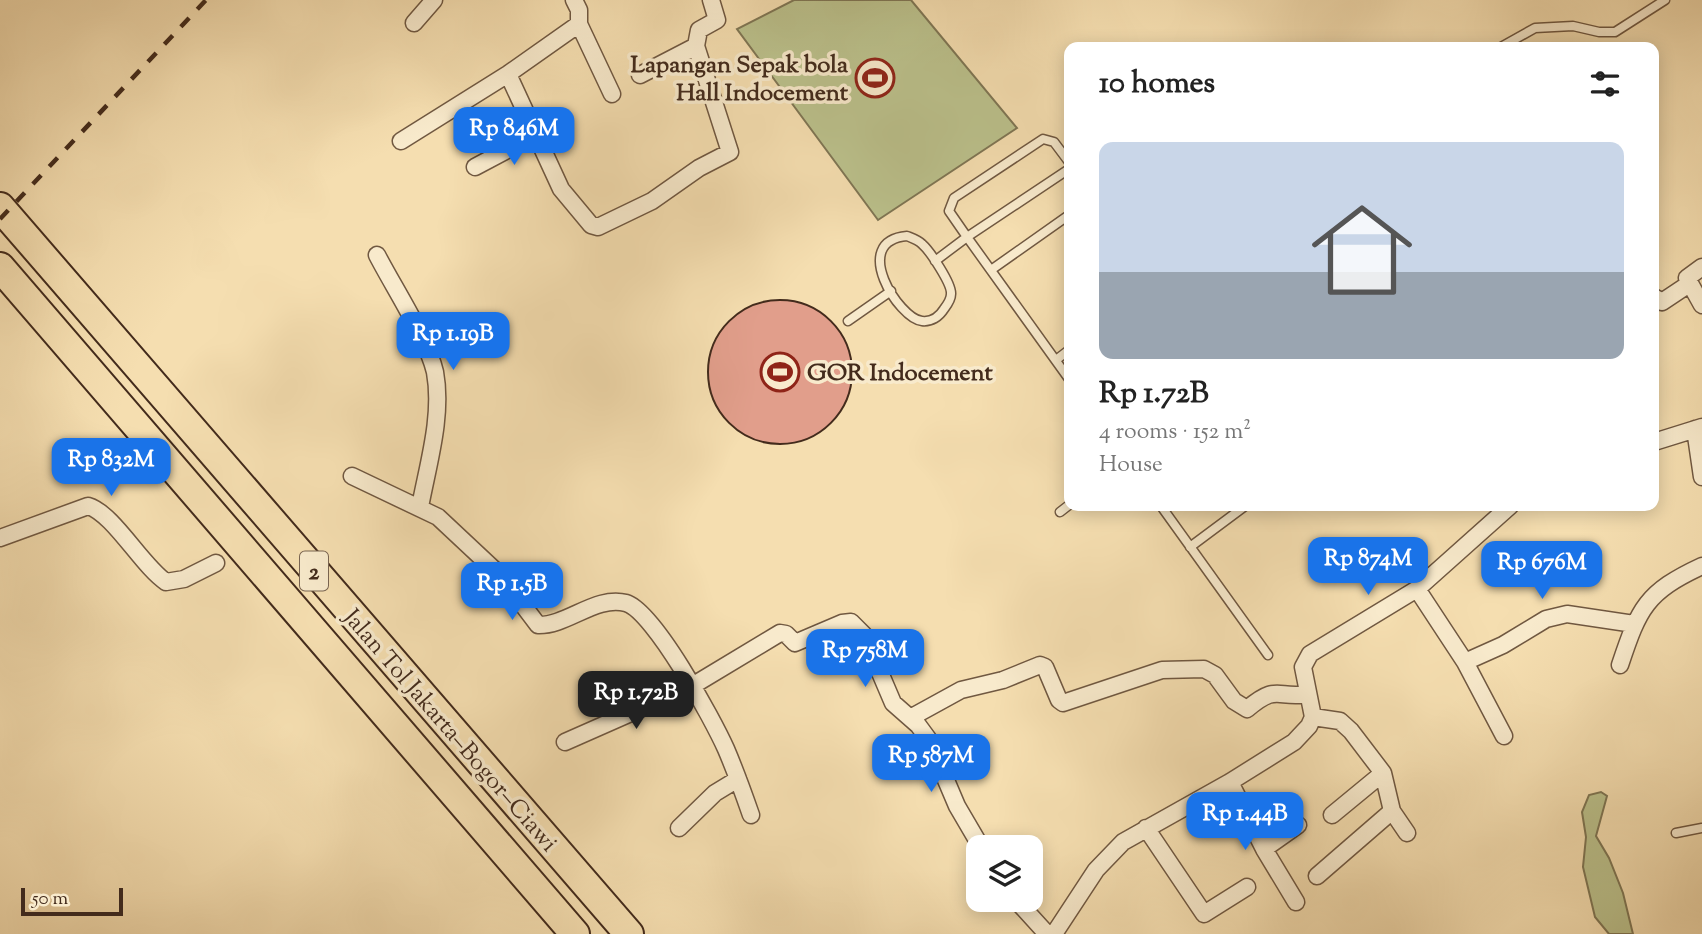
<!DOCTYPE html>
<meta charset="utf-8">
<style>
:root{--surface:#fff;--page:#f6f6f6;--text:#222;--muted:#767676;--accent:#1a73e8}
body{margin:0;font-family:"Sorts Mill Goudy",serif;background:var(--page);color:var(--text);height:100vh;display:flex;flex-direction:column;font-size:26px;white-space:nowrap}
*{box-sizing:border-box;margin:0}
p{font-size:23px;color:var(--muted)}
.icon{flex:none;width:38px;height:38px;fill:none;stroke:currentColor;stroke-width:2;stroke-linecap:round;stroke-linejoin:round}
.map{position:relative;flex:1;overflow:hidden}
.panel{position:absolute;left:1064px;top:42px;width:595px;height:469px;display:flex;flex-direction:column;background:var(--surface);border-radius:14px;box-shadow:0 4px 18px #0003}
.panel>*{flex:none}
.controls{position:absolute;left:966px;top:835px;display:grid;gap:14px}
.controls a{display:grid;place-items:center;width:77px;height:77px;border-radius:14px;background:var(--surface);box-shadow:0 4px 18px #0003;font-size:35px}
.scale{position:absolute;left:21px;bottom:18px;width:102px;box-sizing:border-box;padding-left:7px;border:4px solid #432b1c;border-top:0;font-size:19px;line-height:24px;white-space:nowrap;color:#432b1c;-webkit-text-stroke:5px #f8eacc;paint-order:stroke}
.price{position:absolute;translate:-50% -60px;padding:0 16px;border-radius:14px;background:var(--accent);color:#fff;font-size:23px;line-height:46px;filter:drop-shadow(0 2px 4px #0008)}
.price::after{content:'';position:absolute;left:50%;top:42px;width:21px;height:16px;margin-left:-10px;background:inherit;clip-path:polygon(0 0,100% 0,50% 100%)}
.price.current{background:#222;color:#fff}
ul{padding:0;list-style:none}
li{display:grid;align-content:center;gap:14px;height:371px;padding:0 35px}
li span{display:grid;place-items:center;height:217px;border-radius:14px;color:#555}
li>.icon{margin-inline-start:auto}
span .icon{width:126px;height:126px;fill:#fffc;stroke-width:1}
li b{font-size:30px}
h2{display:flex;justify-content:space-between;align-items:center;height:84px;padding:0 35px;font-size:30px}
.map>svg:first-child{display:block}
.green{fill:#bbc18c;stroke:#7f7654;stroke-width:2}
.building{fill:#e19e8b;stroke:#432b1c;stroke-width:2}
.lines{fill:none;stroke-linecap:round;stroke-linejoin:round}
.service-casing{stroke:#705841;stroke-width:11}
.minor-casing{stroke:#705841;stroke-width:19}
.motorway-casing{stroke:#432b1c;stroke-width:32}
.service{stroke:#f8eacc;stroke-width:8}
.minor{stroke:#f8eacc;stroke-width:16}
.motorway{stroke:#f5deb0;stroke-width:28}
.rail{stroke:#432b1c;stroke-width:4.5;stroke-dasharray:12 12;stroke-linecap:butt}
.labels{text-anchor:middle;stroke-width:7;stroke-linejoin:round;paint-order:stroke}
.shield{fill:#f8eacc;stroke:#796451;stroke-width:2}
.shield-label{font-size:23px;font-weight:bold;fill:#432b1c}
.poi-label{font-size:24px;font-weight:bold;fill:#432b1c;stroke:#f8eacc;text-anchor:end}
.street-label{font-size:24px;fill:#432b1c;stroke:#f8eacc}
</style>
<div class="map">
<svg width="1702" height="934" viewBox="0 0 1702 934">
<rect width="100%" height="100%" fill="#f5deb0"/>
<filter id="stains"><feTurbulence type="fractalNoise" baseFrequency=".00286" numOctaves="4"/><feColorMatrix values="0 0 0 0 .2 0 0 0 0 .09 0 0 0 0 .02 0 0 0 .5 -.17"/></filter>
<radialGradient id="worn" r=".72"><stop offset=".6" stop-color="#630" stop-opacity="0"/><stop offset="1" stop-color="#630" stop-opacity=".3"/></radialGradient>
<path class="green" d="M794,0H911L1017,128L878,220L737,29Z
M1601,792L1607,796L1596,836L1609,858L1623,893L1633,934H1609L1595,917L1583,867L1586,837L1582,812L1589,795Z"/>
<path class="building" d="M708 372a72 72 0 1 1 144 0a72 72 0 1 1-144 0Z"/>
<g class="lines">
<defs>
<path id="service" d="M1501,47L1535,28L1573,26L1599,32H1615L1665,0
M1069,162L1054,142L1043,139L954,198L949,211L967,237L1069,169
M907,236C912,238 918,240 922,244C930,251 952,284 951,294C951,300 947,305 944,309C939,317 931,322 922,321C899,319 849,241 907,236Z
M935,261L967,237L1069,379
M991,270L1069,215
M848,321L891,291
M1056,360L1069,350
M1161,506L1268,655
M1060,512L1069,505
M1190,547L1245,506
M1676,833L1702,828"/>
<path id="minor" d="M414,23L434,0
M579,24L612,94
M508,74L561,189L591,225L598,227L652,201L699,168L730,152L696,46L699,30L717,20L711,0
M640,75L696,46
M401,141L508,74L579,24V10L574,0
M475,167L537,134
M377,255C394,288 427,338 435,372C443,416 428,464 420,507
M1702,267L1687,278L1702,305
M1654,297L1662,302L1689,284
M1695,429L1702,477
M1654,442L1702,427
M352,476L438,517L501,576L538,625C567,626 596,595 626,603C654,611 713,720 726,749C735,770 743,792 751,815
M0,538L88,506C113,513 142,566 166,582L184,579L216,563
M1417,589L1465,662L1504,736
M1465,662L1503,645L1546,619L1567,614L1634,624
M1620,665C1639,608 1646,592 1702,566
M1313,717L1340,721L1351,731L1383,773L1392,811L1407,833
M910,718L961,690L1003,680L1040,665L1045,667L1059,700L1063,703L1162,670L1204,669L1215,675L1234,701L1247,709C1278,683 1276,699 1308,694
M565,742L692,686L780,633L786,634L795,643L842,623L851,622L864,635L893,703L918,725L929,740L957,806L981,847
M1230,782L1264,849L1296,902
M1332,815L1383,773
M679,828L715,793L738,779
M1146,828L1204,914L1247,887
M1264,849L1298,825
M1317,876L1392,811
M1016,900L1047,934
M1054,934L1096,870L1123,842L1230,782L1294,742L1309,726L1313,717L1303,667L1310,654L1417,589L1510,506"/>
<path id="motorway" d="M0,207L629,934
M0,267L575,934"/>
</defs>
<use href="#service" class="service-casing"/>
<use href="#minor" class="minor-casing"/>
<use href="#motorway" class="motorway-casing"/>
<use href="#service" class="service"/>
<use href="#minor" class="minor"/>
<use href="#motorway" class="motorway"/>
<path class="rail" d="M0,219L206,0"/>
</g>
<defs>
<symbol id="stadium-ring" viewBox="-11 -11 22 22"><circle r="9.5" fill="#f8eacc" stroke="#8f2418" stroke-width="1.5"/><path d="M0-5a6.5 5 0 1 0 0 10a6.5 5 0 1 0 0-10ZM-3.5-1.8h7v3.6h-7Z" fill="#8f2418"/></symbol>
</defs>
<g fill-rule="evenodd">
<use href="#stadium-ring" x="853" y="56" width="44" height="44"/>
<use href="#stadium-ring" x="758" y="350" width="44" height="44"/>
</g>
<g class="labels">
<rect class="shield" x="300" y="551.5" width="28" height="39" rx="5"/>
<g class="shield-label">
<text x="314" y="579">2</text>
</g>
<g class="poi-label">
<text x="848" y="72">Lapangan Sepak bola<tspan x="848" dy="28">Hall Indocement</tspan></text>
<text x="807" y="380" text-anchor="start">GOR Indocement</text>
</g>
<g class="street-label">
<text transform="translate(451 730) rotate(49)" y="8">Jalan Tol Jakarta–Bogor–Ciawi</text>
</g>
</g>
<rect width="100%" height="100%" filter="url(#stains)"/>
<rect width="100%" height="100%" fill="url(#worn)"/>
</svg>
<div class="controls">
<a><svg class="icon" aria-label="layers" viewBox="0 0 24 24"><path d="M12 4l9 5-9 5-9-5zM3 14l9 5 9-5"/></svg></a>
</div>
<div class="scale">50 m</div>
<b class="price" style="left:514px;top:167px">Rp 846M</b>
<b class="price" style="left:453px;top:372px">Rp 1.19B</b>
<b class="price" style="left:111px;top:498px">Rp 832M</b>
<b class="price" style="left:1368px;top:597px">Rp 874M</b>
<b class="price" style="left:1542px;top:601px">Rp 676M</b>
<b class="price" style="left:512px;top:622px">Rp 1.5B</b>
<b class="price" style="left:865px;top:689px">Rp 758M</b>
<b class="price current" style="left:636px;top:731px">Rp 1.72B</b>
<b class="price" style="left:931px;top:794px">Rp 587M</b>
<b class="price" style="left:1245px;top:852px">Rp 1.44B</b>
<section class="panel">
<h2>10 homes<svg class="icon" aria-label="filters" viewBox="0 0 24 24"><path d="M4 7h16M4 17h16"/><circle cx="9" cy="7" r="2"/><circle cx="15" cy="17" r="2"/></svg></h2>
<ul>
<li><span style="background:linear-gradient(#c9d6e8 60%,#9aa5b1 0)"><svg class="icon" aria-label="home" viewBox="0 0 24 24"><path d="M3 11l9-7 9 7M6 9v11h12V9"/></svg></span><div><b>Rp 1.72B</b><p>4 rooms · 152 m²</p><p>House</p></div></li>
</ul>
</section>
</div>
